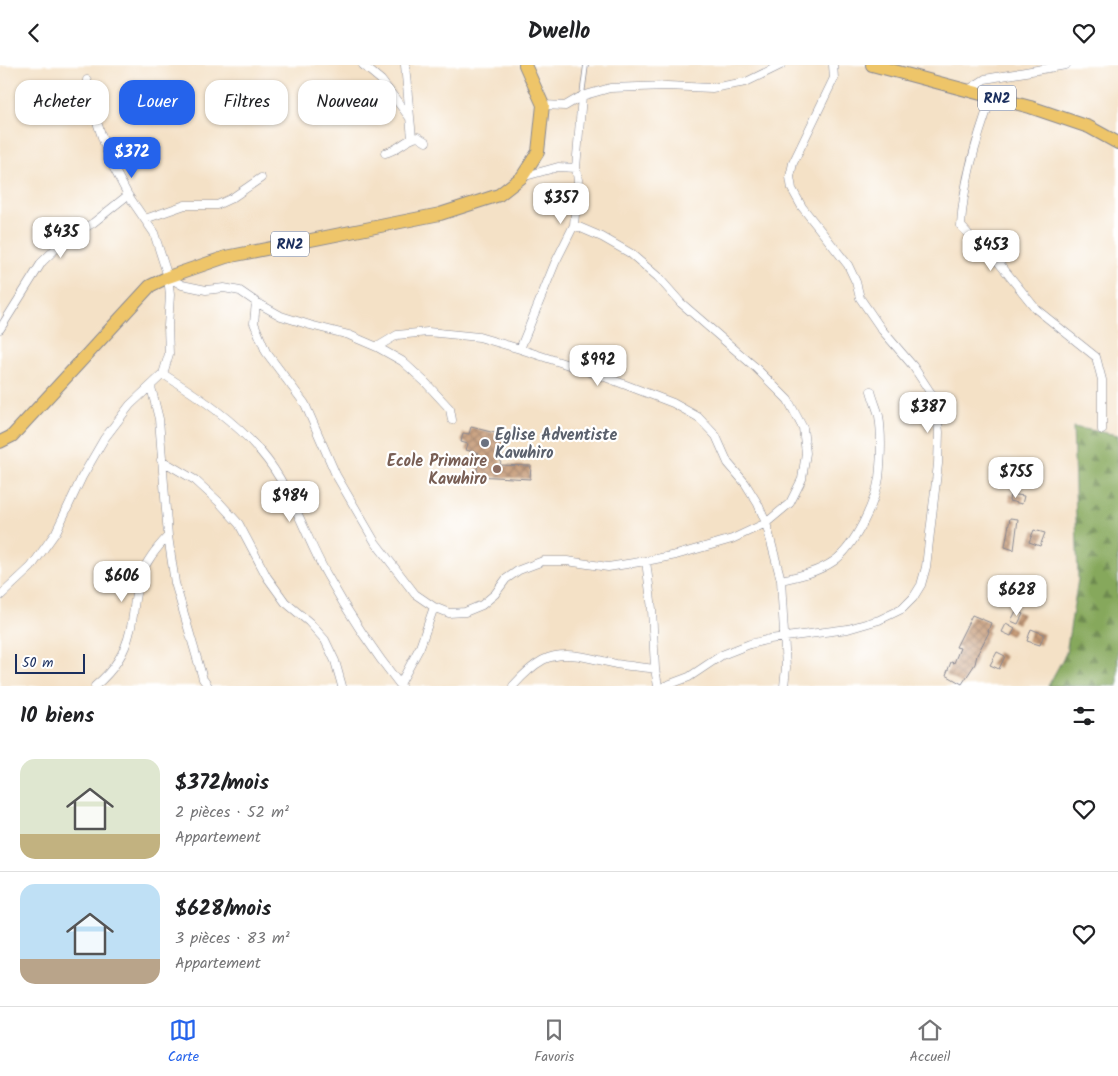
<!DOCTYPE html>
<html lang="fr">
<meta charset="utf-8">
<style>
:root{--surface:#fff;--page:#f2f2f2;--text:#202124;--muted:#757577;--line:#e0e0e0;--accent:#2563eb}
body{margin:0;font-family:Kalam,sans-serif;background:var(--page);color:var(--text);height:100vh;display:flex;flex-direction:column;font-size:19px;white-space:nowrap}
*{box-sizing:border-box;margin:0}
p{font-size:16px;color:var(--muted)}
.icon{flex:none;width:28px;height:28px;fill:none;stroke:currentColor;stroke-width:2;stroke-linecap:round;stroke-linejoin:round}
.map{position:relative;height:621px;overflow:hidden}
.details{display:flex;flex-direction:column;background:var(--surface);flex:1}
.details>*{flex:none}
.banner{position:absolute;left:15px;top:15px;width:500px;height:45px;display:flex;gap:10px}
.scale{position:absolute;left:15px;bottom:12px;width:70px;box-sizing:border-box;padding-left:5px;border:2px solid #1b2f5e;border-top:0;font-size:14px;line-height:18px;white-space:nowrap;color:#1b2f5e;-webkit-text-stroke:4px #fff;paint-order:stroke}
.price{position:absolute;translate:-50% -42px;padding:0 11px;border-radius:10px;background:#fff;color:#222;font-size:16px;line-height:32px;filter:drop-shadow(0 1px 2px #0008)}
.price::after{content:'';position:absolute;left:50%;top:30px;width:15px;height:11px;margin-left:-8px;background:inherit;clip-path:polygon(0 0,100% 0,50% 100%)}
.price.active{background:var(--accent);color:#fff}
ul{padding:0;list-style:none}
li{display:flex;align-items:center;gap:15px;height:125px;padding:0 20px}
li+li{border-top:1px solid var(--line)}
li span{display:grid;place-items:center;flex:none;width:140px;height:100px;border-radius:15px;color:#555}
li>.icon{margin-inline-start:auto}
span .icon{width:60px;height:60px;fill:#fffc;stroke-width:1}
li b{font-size:21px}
h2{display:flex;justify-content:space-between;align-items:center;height:60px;padding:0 20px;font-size:21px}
.tag{padding:0 18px;border-radius:15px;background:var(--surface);box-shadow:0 1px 4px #0004;font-size:18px;line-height:45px}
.tag.active{background:var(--accent);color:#fff}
header{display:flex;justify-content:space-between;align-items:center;height:65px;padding:0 20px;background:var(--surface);font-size:22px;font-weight:600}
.tabs{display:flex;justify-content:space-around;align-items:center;height:70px;border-top:1px solid var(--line);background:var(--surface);font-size:14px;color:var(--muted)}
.tabs a{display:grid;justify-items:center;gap:2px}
.tabs .active{color:var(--accent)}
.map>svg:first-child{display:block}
.forest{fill:url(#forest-firs);stroke:#506c5d}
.building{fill:url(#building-cross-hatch)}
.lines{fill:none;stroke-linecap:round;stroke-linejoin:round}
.service-casing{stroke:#888892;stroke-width:5.5}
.minor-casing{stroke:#888892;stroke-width:9}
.trunk-casing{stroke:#888892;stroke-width:14}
.service{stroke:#fff;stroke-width:4}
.minor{stroke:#fff;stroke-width:8}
.trunk{stroke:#eec569;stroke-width:12}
.worship-dot{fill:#6b7280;stroke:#fff;stroke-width:2}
.education-dot{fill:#8d6e63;stroke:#fff;stroke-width:2}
.labels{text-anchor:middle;stroke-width:4.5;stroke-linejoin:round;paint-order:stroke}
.shield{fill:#fff;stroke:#5f6d8e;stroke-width:1}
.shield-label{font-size:15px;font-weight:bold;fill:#1b2f5e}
.worship-label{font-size:16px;font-weight:bold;fill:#5b616d;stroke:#fff;text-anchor:start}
.education-label{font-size:16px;font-weight:bold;fill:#785e54;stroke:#fff;text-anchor:end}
</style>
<header><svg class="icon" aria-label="back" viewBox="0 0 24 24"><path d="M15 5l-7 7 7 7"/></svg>Dwello<svg class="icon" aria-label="heart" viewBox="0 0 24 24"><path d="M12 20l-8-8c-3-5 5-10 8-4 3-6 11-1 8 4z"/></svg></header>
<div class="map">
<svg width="1118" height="621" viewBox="0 0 1118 621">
<defs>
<pattern id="forest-firs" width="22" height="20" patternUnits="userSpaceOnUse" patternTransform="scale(1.25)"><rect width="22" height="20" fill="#86a85c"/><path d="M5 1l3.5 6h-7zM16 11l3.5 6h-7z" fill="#6d894f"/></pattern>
<pattern id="building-cross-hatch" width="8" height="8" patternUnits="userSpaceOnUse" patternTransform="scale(1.25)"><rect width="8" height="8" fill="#c69b78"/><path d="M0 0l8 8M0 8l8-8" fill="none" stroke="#a07f66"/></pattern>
</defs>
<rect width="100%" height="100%" fill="#fff"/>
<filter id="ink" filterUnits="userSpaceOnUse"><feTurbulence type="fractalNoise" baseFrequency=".02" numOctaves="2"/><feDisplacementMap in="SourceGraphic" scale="10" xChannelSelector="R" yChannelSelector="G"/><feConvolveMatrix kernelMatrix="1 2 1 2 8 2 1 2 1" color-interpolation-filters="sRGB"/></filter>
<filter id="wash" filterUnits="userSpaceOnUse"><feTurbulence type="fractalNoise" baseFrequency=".0096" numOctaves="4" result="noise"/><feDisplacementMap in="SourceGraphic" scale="20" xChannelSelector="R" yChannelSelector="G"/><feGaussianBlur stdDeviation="1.12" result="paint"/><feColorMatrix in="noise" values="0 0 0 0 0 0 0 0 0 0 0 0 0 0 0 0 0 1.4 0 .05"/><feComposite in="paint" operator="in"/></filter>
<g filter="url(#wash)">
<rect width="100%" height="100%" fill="#f4e1c6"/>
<path class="forest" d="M1073,362L1118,370V621H1048L1066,588L1078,514Z"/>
<g id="blocks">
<path class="building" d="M471,362L507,371L500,400L531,401L530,414L477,411L478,388L466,385L468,379L461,377L463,368L469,369Z
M1010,429L1024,431L1022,439L1009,436Z
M1010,453L1018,454L1014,485L1005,482Z
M1034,465L1045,468L1040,481L1029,477Z
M1016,546L1023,549L1018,559L1011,556Z
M972,550L991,558L988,566L989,567L977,590L975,599L962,619L946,610L951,597L954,598L960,583L956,582Z
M1006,559L1015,564L1011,571L1002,567Z
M1031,564L1044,569L1040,580L1027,576Z
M997,587L1005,591L999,604L990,600Z"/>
</g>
</g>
<g filter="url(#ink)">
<use href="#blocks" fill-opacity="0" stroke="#888892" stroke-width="1"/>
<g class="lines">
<defs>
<path id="service" d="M582,30L586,0"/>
<path id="minor" d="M363,0L381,15L410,53
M405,0L412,73
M968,25L985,14L1066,0
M992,31C977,72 963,117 961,161L970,171L995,193L1036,244L1096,292L1102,315V365
M543,40L565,41L582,31L610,23L667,21L712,23L746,17L781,0
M385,88C399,85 405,74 418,72L426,77
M522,112L558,102L576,103
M145,154L185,140H217L232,133L261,113
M168,212L182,220L206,225L224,223L240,226L256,237L281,251L310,260L349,270L377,282L402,296L425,317L450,344L452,355
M256,237L254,258L266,287L305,339L336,410L375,477L415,529L434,542L449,548L465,547L482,540L495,529L506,514L519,505L543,496H567L608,502L646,496L676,490L732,474L766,458L790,438L802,414L806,388L803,363L788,335L755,302L681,238L658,212L630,188L602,172L574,160
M0,264L42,197L66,174L93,158L128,130
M377,282L397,270L428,267L479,272L520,284L605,312L673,338L698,352L716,371L728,398L745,418L758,439L766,458L781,515L786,603L784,621
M520,284L555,198L574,160L578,115L576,103L582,31
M163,309C198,331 234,355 261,387C292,423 304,470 327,510C348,548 374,587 401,621
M151,322L159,354L168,471L175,518L203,614L208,621
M161,395L195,415L219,437L239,459L267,512L285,537L309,557L325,575L335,596L342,621
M646,496L652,544L655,604L658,621
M781,515C800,511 818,507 834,496C855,481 875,438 879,413C881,394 882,370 879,351C877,343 873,334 871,326
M0,531L31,502L56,467L82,412L104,374L130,340L163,309L169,289L168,261L170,230L168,212L154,168L128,130L110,96L95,51L89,44L87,36V15
M400,619L420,582L434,542
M95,621C112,607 125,589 130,566C135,548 133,532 140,513C146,496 156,484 168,471
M513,621C521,612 532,601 543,595C566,584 592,594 616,599C628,601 642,602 655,604
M665,621L689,612L722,590L750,579L770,574L848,564L879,555L902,544L913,533L921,520L926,502L938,399L939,367L937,349L932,330L913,301L882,265L860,233L856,217L848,200L802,142L792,124L790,112L793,98L834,13L833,0"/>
<path id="trunk" d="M872,0L1030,42L1089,62L1118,78
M0,377L12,371L150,221L168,212L226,192L440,149L499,130L522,112L538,87L543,40L525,0"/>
</defs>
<use href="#service" class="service-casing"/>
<use href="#minor" class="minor-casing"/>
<use href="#trunk" class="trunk-casing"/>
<use href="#service" class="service"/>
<use href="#minor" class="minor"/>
<use href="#trunk" class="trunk"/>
</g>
</g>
<circle class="worship-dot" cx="485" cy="378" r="5"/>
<circle class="education-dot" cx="497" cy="404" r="5"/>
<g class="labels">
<g class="shield">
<rect x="978" y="20.5" width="38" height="25" rx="4"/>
<rect x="271" y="166.5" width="38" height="25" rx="4"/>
</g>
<g class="shield-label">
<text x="997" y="38">RN2</text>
<text x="290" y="184">RN2</text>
</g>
<g class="worship-label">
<text x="495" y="375">Eglise Adventiste<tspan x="495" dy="18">Kavuhiro</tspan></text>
</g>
<g class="education-label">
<text x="487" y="401">Ecole Primaire<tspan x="487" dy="18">Kavuhiro</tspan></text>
</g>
</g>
</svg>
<div class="scale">50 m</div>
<b class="price active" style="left:132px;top:114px">$372</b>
<b class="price" style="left:561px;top:160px">$357</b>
<b class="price" style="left:61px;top:194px">$435</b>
<b class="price" style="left:991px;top:207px">$453</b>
<b class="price" style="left:598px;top:322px">$992</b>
<b class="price" style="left:928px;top:369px">$387</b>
<b class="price" style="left:1016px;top:434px">$755</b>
<b class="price" style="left:290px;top:458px">$984</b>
<b class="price" style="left:122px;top:538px">$606</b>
<b class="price" style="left:1017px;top:552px">$628</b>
<div class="banner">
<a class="tag">Acheter</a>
<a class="tag active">Louer</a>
<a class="tag">Filtres</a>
<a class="tag">Nouveau</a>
</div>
</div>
<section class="details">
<h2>10 biens<svg class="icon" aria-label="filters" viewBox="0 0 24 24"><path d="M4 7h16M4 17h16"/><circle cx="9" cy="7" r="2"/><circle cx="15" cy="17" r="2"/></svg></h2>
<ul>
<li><span style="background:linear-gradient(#dfe7d0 75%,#c2b280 0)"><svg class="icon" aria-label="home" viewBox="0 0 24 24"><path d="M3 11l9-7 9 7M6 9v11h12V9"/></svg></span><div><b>$372/mois</b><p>2 pièces · 52 m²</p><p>Appartement</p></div><svg class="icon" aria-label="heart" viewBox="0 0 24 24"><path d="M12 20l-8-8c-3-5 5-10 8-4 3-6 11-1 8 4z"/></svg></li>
<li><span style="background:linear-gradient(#bfe0f5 75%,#b9a48a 0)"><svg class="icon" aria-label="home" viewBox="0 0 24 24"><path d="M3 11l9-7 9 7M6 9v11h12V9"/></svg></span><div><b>$628/mois</b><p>3 pièces · 83 m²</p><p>Appartement</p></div><svg class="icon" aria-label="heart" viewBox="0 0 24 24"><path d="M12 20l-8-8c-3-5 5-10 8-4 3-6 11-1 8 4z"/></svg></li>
</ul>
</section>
<nav class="tabs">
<a class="active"><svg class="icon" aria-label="map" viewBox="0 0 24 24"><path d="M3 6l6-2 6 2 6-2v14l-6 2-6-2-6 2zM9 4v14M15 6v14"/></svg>Carte</a>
<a><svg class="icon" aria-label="saved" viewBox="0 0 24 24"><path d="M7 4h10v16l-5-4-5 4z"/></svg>Favoris</a>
<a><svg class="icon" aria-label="home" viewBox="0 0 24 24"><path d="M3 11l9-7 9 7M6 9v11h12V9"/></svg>Accueil</a>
</nav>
